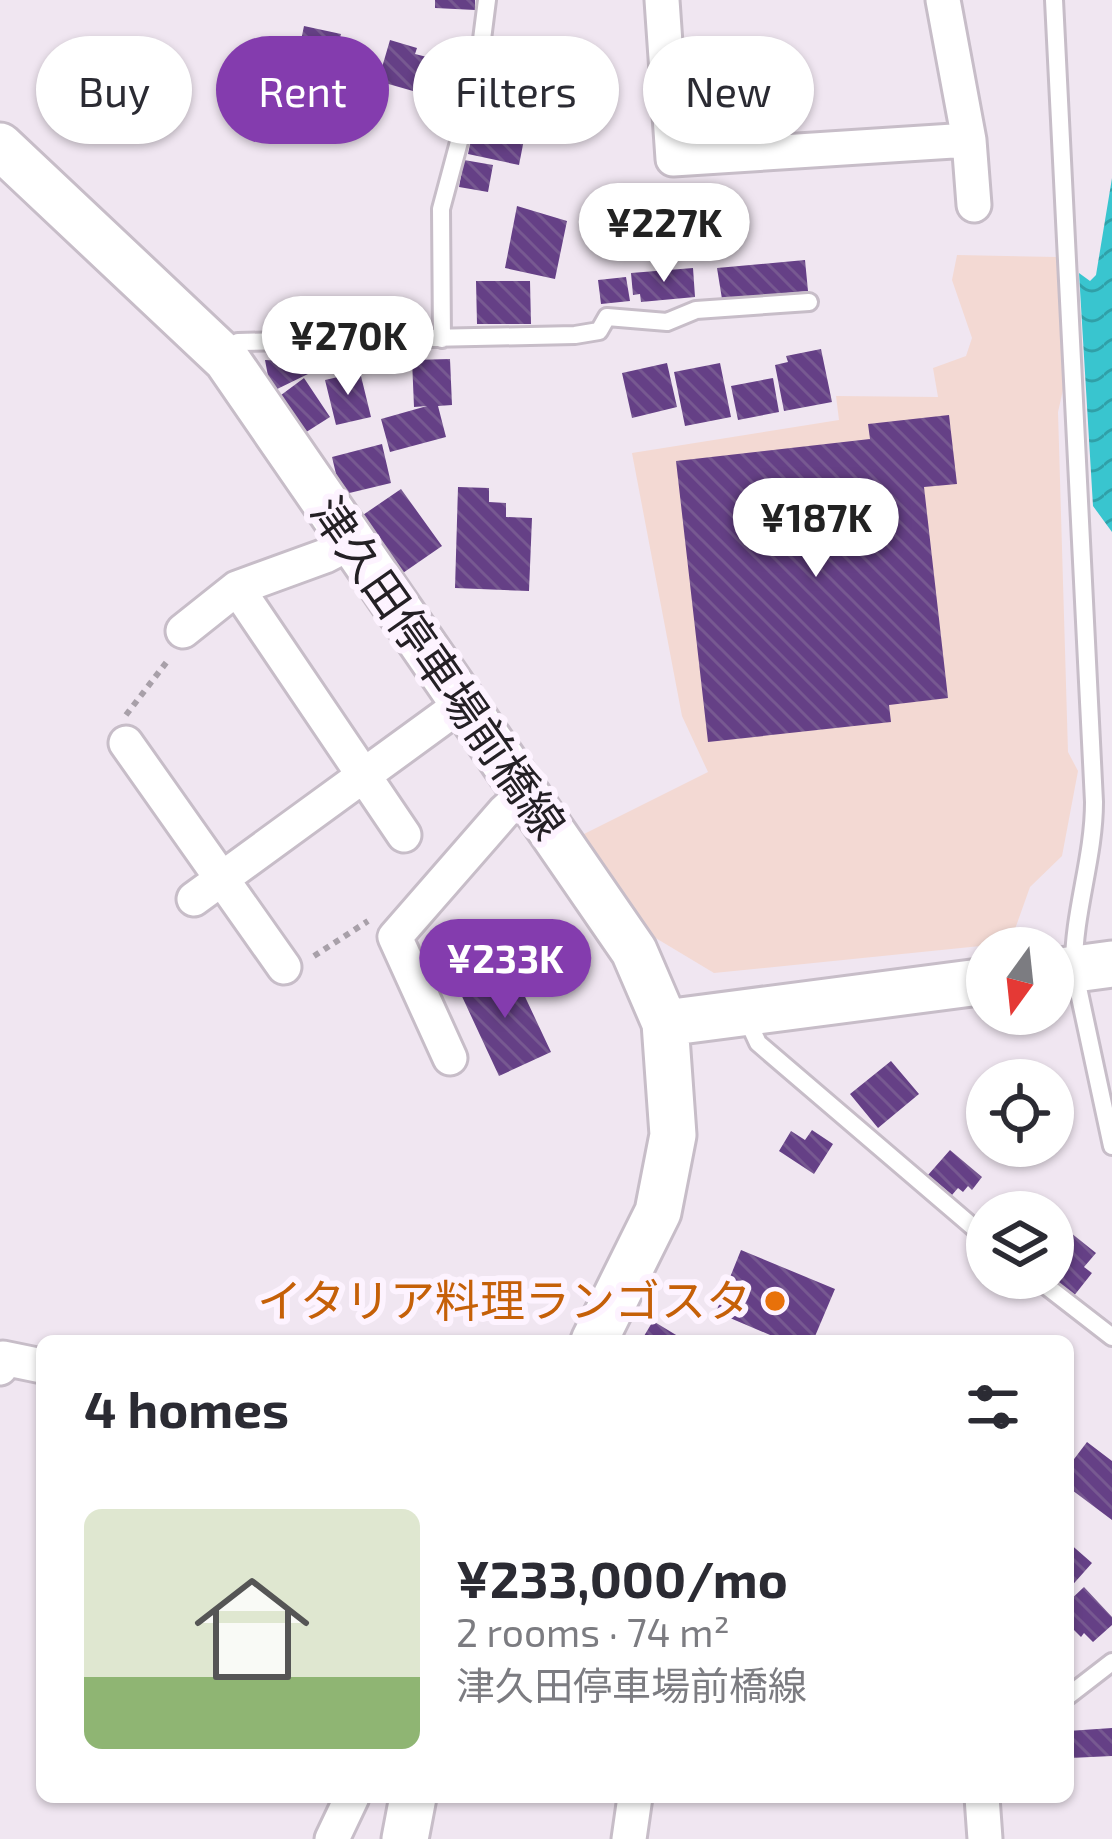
<!DOCTYPE html>
<meta charset="utf-8">
<style>
:root{--surface:#fff;--page:#f7f7f7;--text:#2b2b33;--muted:#7c7c81;--line:#e1e1e2;--accent:#843cae}
body{margin:0;font-family:"Exo 2","Noto Sans JP",sans-serif;background:var(--page);color:var(--text);height:100vh;display:flex;flex-direction:column;font-size:45px;white-space:nowrap}
*{box-sizing:border-box;margin:0}
p{font-size:39px;color:var(--muted)}
.icon{flex:none;width:66px;height:66px;fill:none;stroke:currentColor;stroke-width:2;stroke-linecap:round;stroke-linejoin:round}
.map{position:relative;flex:1;overflow:hidden}
.side{position:absolute;left:36px;top:1335px;width:1038px;height:468px;display:flex;flex-direction:column;background:var(--surface);border-radius:18px;box-shadow:0 3px 9px #0004}
.side>*{flex:none}
.banner{position:absolute;left:36px;top:36px;width:1041px;height:108px;display:flex;gap:24px}
.needle{width:78px;rotate:195deg}
.fabs{position:absolute;left:966px;top:927px;display:grid;gap:24px}
.fabs a{display:grid;place-items:center;width:108px;height:108px;border-radius:50%;background:var(--surface);box-shadow:0 3px 9px #0004;font-size:60px}
.price{position:absolute;translate:-50% -102px;padding:0 27px;border-radius:42px;background:#fff;color:#222;font-size:39px;line-height:78px;filter:drop-shadow(0 3px 6px #0008)}
.price::after{content:'';position:absolute;left:50%;top:72px;width:36px;height:27px;margin-left:-18px;background:inherit;clip-path:polygon(0 0,100% 0,50% 100%)}
.price.active{background:var(--accent);color:#fff}
ul{padding:0;list-style:none}
li{display:flex;align-items:center;gap:36px;height:300px;padding:0 48px}
li+li{border-top:3px solid var(--line)}
li span{display:grid;place-items:center;flex:none;width:336px;height:240px;border-radius:18px;color:#555}
li>.icon{margin-inline-start:auto}
span .icon{width:144px;height:144px;fill:#fffc;stroke-width:1}
li b{font-size:51px}
h2{display:flex;justify-content:space-between;align-items:center;height:144px;padding:0 48px;font-size:51px}
.pill{padding:0 42px;border-radius:54px;background:var(--surface);box-shadow:0 3px 9px #0004;font-size:42px;line-height:108px}
.pill.active{background:var(--accent);color:#fff}
.map>svg:first-child{display:block}
.commercial{fill:#f3d9d3}
.water{fill:url(#water-waves)}
.building{fill:url(#building-back-hatch)}
.lines{fill:none;stroke-linecap:round;stroke-linejoin:round}
.lane-casing{stroke:#c7bdc8;stroke-width:22}
.street-casing{stroke:#c7bdc8;stroke-width:39}
.secondary-casing{stroke:#c7bdc8;stroke-width:51}
.path{stroke:#a8a0a9;stroke-width:6;stroke-dasharray:6 6;stroke-linecap:butt}
.lane{stroke:#fff;stroke-width:16}
.street{stroke:#fff;stroke-width:33}
.secondary{stroke:#fff;stroke-width:45}
.food-dot{fill:#e8710a;stroke:#fdf3ff;stroke-width:4.5}
.labels{text-anchor:middle;stroke-width:12;stroke-linejoin:round;paint-order:stroke}
.street-label{font-size:45px;fill:#242025;stroke:#fdf3ff}
.food-label{font-size:45px;fill:#c56008;stroke:#fdf3ff;text-anchor:end}
</style>
<div class="map">
<svg width="1112" height="1839" viewBox="0 0 1112 1839">
<defs>
<pattern id="water-waves" width="16" height="10" patternUnits="userSpaceOnUse" patternTransform="scale(3)"><rect width="16" height="10" fill="#39c5cf"/><path d="M0 5q4-4 8 0t8 0" fill="none" stroke="#30a0a8"/></pattern>
<pattern id="building-back-hatch" width="6" height="6" patternUnits="userSpaceOnUse" patternTransform="scale(3)"><rect width="6" height="6" fill="#654086"/><path d="M-1 5l2 2M0 0l6 6M5-1l2 2" fill="none" stroke="#775991"/></pattern>
</defs>
<rect width="100%" height="100%" fill="#f0e6f1"/>
<path class="commercial" d="M957,255L1057,257L1063,390L1058,412L1068,752L1078,771L1062,856L1030,887L1010,943L714,973L649,934L576,838L708,772L682,716L632,453L839,420L836,396L938,397L933,368L966,356L972,338L952,280Z"/>
<path class="water" d="M1112,178V532L1093,506L1079,273L1090,281L1096,275Z"/>
<path class="building" d="M435,0H475V10L435,8Z
M304,26L341,34L339,42L354,45L348,72L297,60Z
M390,40L417,48L415,54L451,63L441,99L378,81Z
M497,107L529,114L519,165L468,154L476,115L495,118Z
M464,160L493,165L488,192L459,187Z
M517,206L567,221L555,279L505,268Z
M805,260L808,291L722,299L717,268Z
M693,268L695,297L641,302L640,294L633,295L631,273Z
M626,277L630,301L601,304L598,280Z
M476,281H530L531,324H477Z
M821,349L832,402L784,411L775,365L788,362L786,356Z
M450,359L452,405L438,406L446,437L390,452L381,419L427,406L414,407L412,360Z
M265,360L310,362L308,374L271,392Z
M667,363L677,407L632,418L622,373Z
M720,363L731,417L685,426L674,372Z
M360,372L371,417L336,425L325,380Z
M304,378L330,417L300,436L273,401Z
M773,378L779,412L738,420L731,386Z
M949,415L957,484L924,487L948,698L889,705L891,722L708,742L676,461L870,439L868,424Z
M382,444L391,483L341,495L332,457Z
M458,487L489,488V502L506,503V517L532,518L529,591L455,588Z
M401,489L442,546L400,575L360,517Z
M511,967L551,1052L499,1076L459,990Z
M891,1061L919,1094L878,1128L850,1094Z
M812,1130L833,1144L814,1174L779,1151L791,1131L805,1140Z
M950,1150L982,1177L972,1190L968,1186L963,1192L958,1188L952,1195L928,1175Z
M1056,1221L1096,1253L1084,1267L1092,1273L1073,1297L1053,1280V1225Z
M741,1250L835,1289L813,1341H784L716,1312Z
M653,1321L686,1341H641Z
M1087,1442L1112,1461V1520L1068,1487V1467Z
M1068,1542L1092,1563L1068,1590Z
M1084,1587L1112,1617V1625L1093,1642L1084,1633L1081,1637L1068,1624V1602Z
M1112,1728V1756L1070,1758L1068,1731Z"/>
<g class="lines">
<defs>
<path id="lane" d="M1054,0L1094,802C1094,859 1073,913 1074,969L1112,1146
M442,339L441,209L478,71L487,0
M230,354L238,342L575,335L599,331L607,317L667,322L696,310L809,302
M746,1017L758,1043L987,1239
M1036,1278L1112,1337
M1068,1696L1112,1662"/>
<path id="street" d="M662,0L673,159L969,140
M943,0L969,140L974,205
M237,588L404,835
M183,631L237,588L325,556L352,542
M126,743L284,967
M194,899L463,703
M450,1058L395,937L504,812L525,793
M0,1368L3,1358L42,1366
M982,1797L985,1839
M332,1839L352,1797
M629,1839L635,1797"/>
<path id="secondary" d="M0,146L227,360L634,951L665,1023L673,1135L658,1212L594,1341
M1053,972L1112,964
M665,1023L987,981
M405,1839L413,1797"/>
</defs>
<use href="#lane" class="lane-casing"/>
<use href="#street" class="street-casing"/>
<use href="#secondary" class="secondary-casing"/>
<path class="path" d="M126,715L169,659
M314,956L368,921"/>
<use href="#lane" class="lane"/>
<use href="#street" class="street"/>
<use href="#secondary" class="secondary"/>
</g>
<circle class="food-dot" cx="775" cy="1301" r="12"/>
<g class="labels">
<g class="street-label">
<text transform="translate(438 668) rotate(55)" y="16">津久田停車場前橋線</text>
</g>
<g class="food-label">
<text x="751" y="1317">イタリア料理ランゴスタ</text>
</g>
</g>
</svg>
<div class="fabs">
<a><svg class="needle" viewBox="-14 -14 28 28"><path d="M0-13l5 13h-10z" fill="#e53935"/><path d="M0 13l5-13h-10z" fill="#7c7c81"/></svg></a>
<a><svg class="icon" aria-label="locate" viewBox="0 0 24 24"><circle cx="12" cy="12" r="6"/><path d="M12 2v4M12 18v4M2 12h4M18 12h4"/></svg></a>
<a><svg class="icon" aria-label="layers" viewBox="0 0 24 24"><path d="M12 4l9 5-9 5-9-5zM3 14l9 5 9-5"/></svg></a>
</div>
<b class="price" style="left:664px;top:285px">¥227K</b>
<b class="price" style="left:348px;top:398px">¥270K</b>
<b class="price" style="left:816px;top:580px">¥187K</b>
<b class="price active" style="left:505px;top:1021px">¥233K</b>
<div class="banner">
<a class="pill">Buy</a>
<a class="pill active">Rent</a>
<a class="pill">Filters</a>
<a class="pill">New</a>
</div>
<section class="side">
<h2>4 homes<svg class="icon" aria-label="filters" viewBox="0 0 24 24"><path d="M4 7h16M4 17h16"/><circle cx="9" cy="7" r="2"/><circle cx="15" cy="17" r="2"/></svg></h2>
<ul>
<li><span style="background:linear-gradient(#dfe7d0 70%,#8fb573 0)"><svg class="icon" aria-label="home" viewBox="0 0 24 24"><path d="M3 11l9-7 9 7M6 9v11h12V9"/></svg></span><div><b>¥233,000/mo</b><p>2 rooms · 74 m²</p><p>津久田停車場前橋線</p></div></li>
</ul>
</section>
</div>
